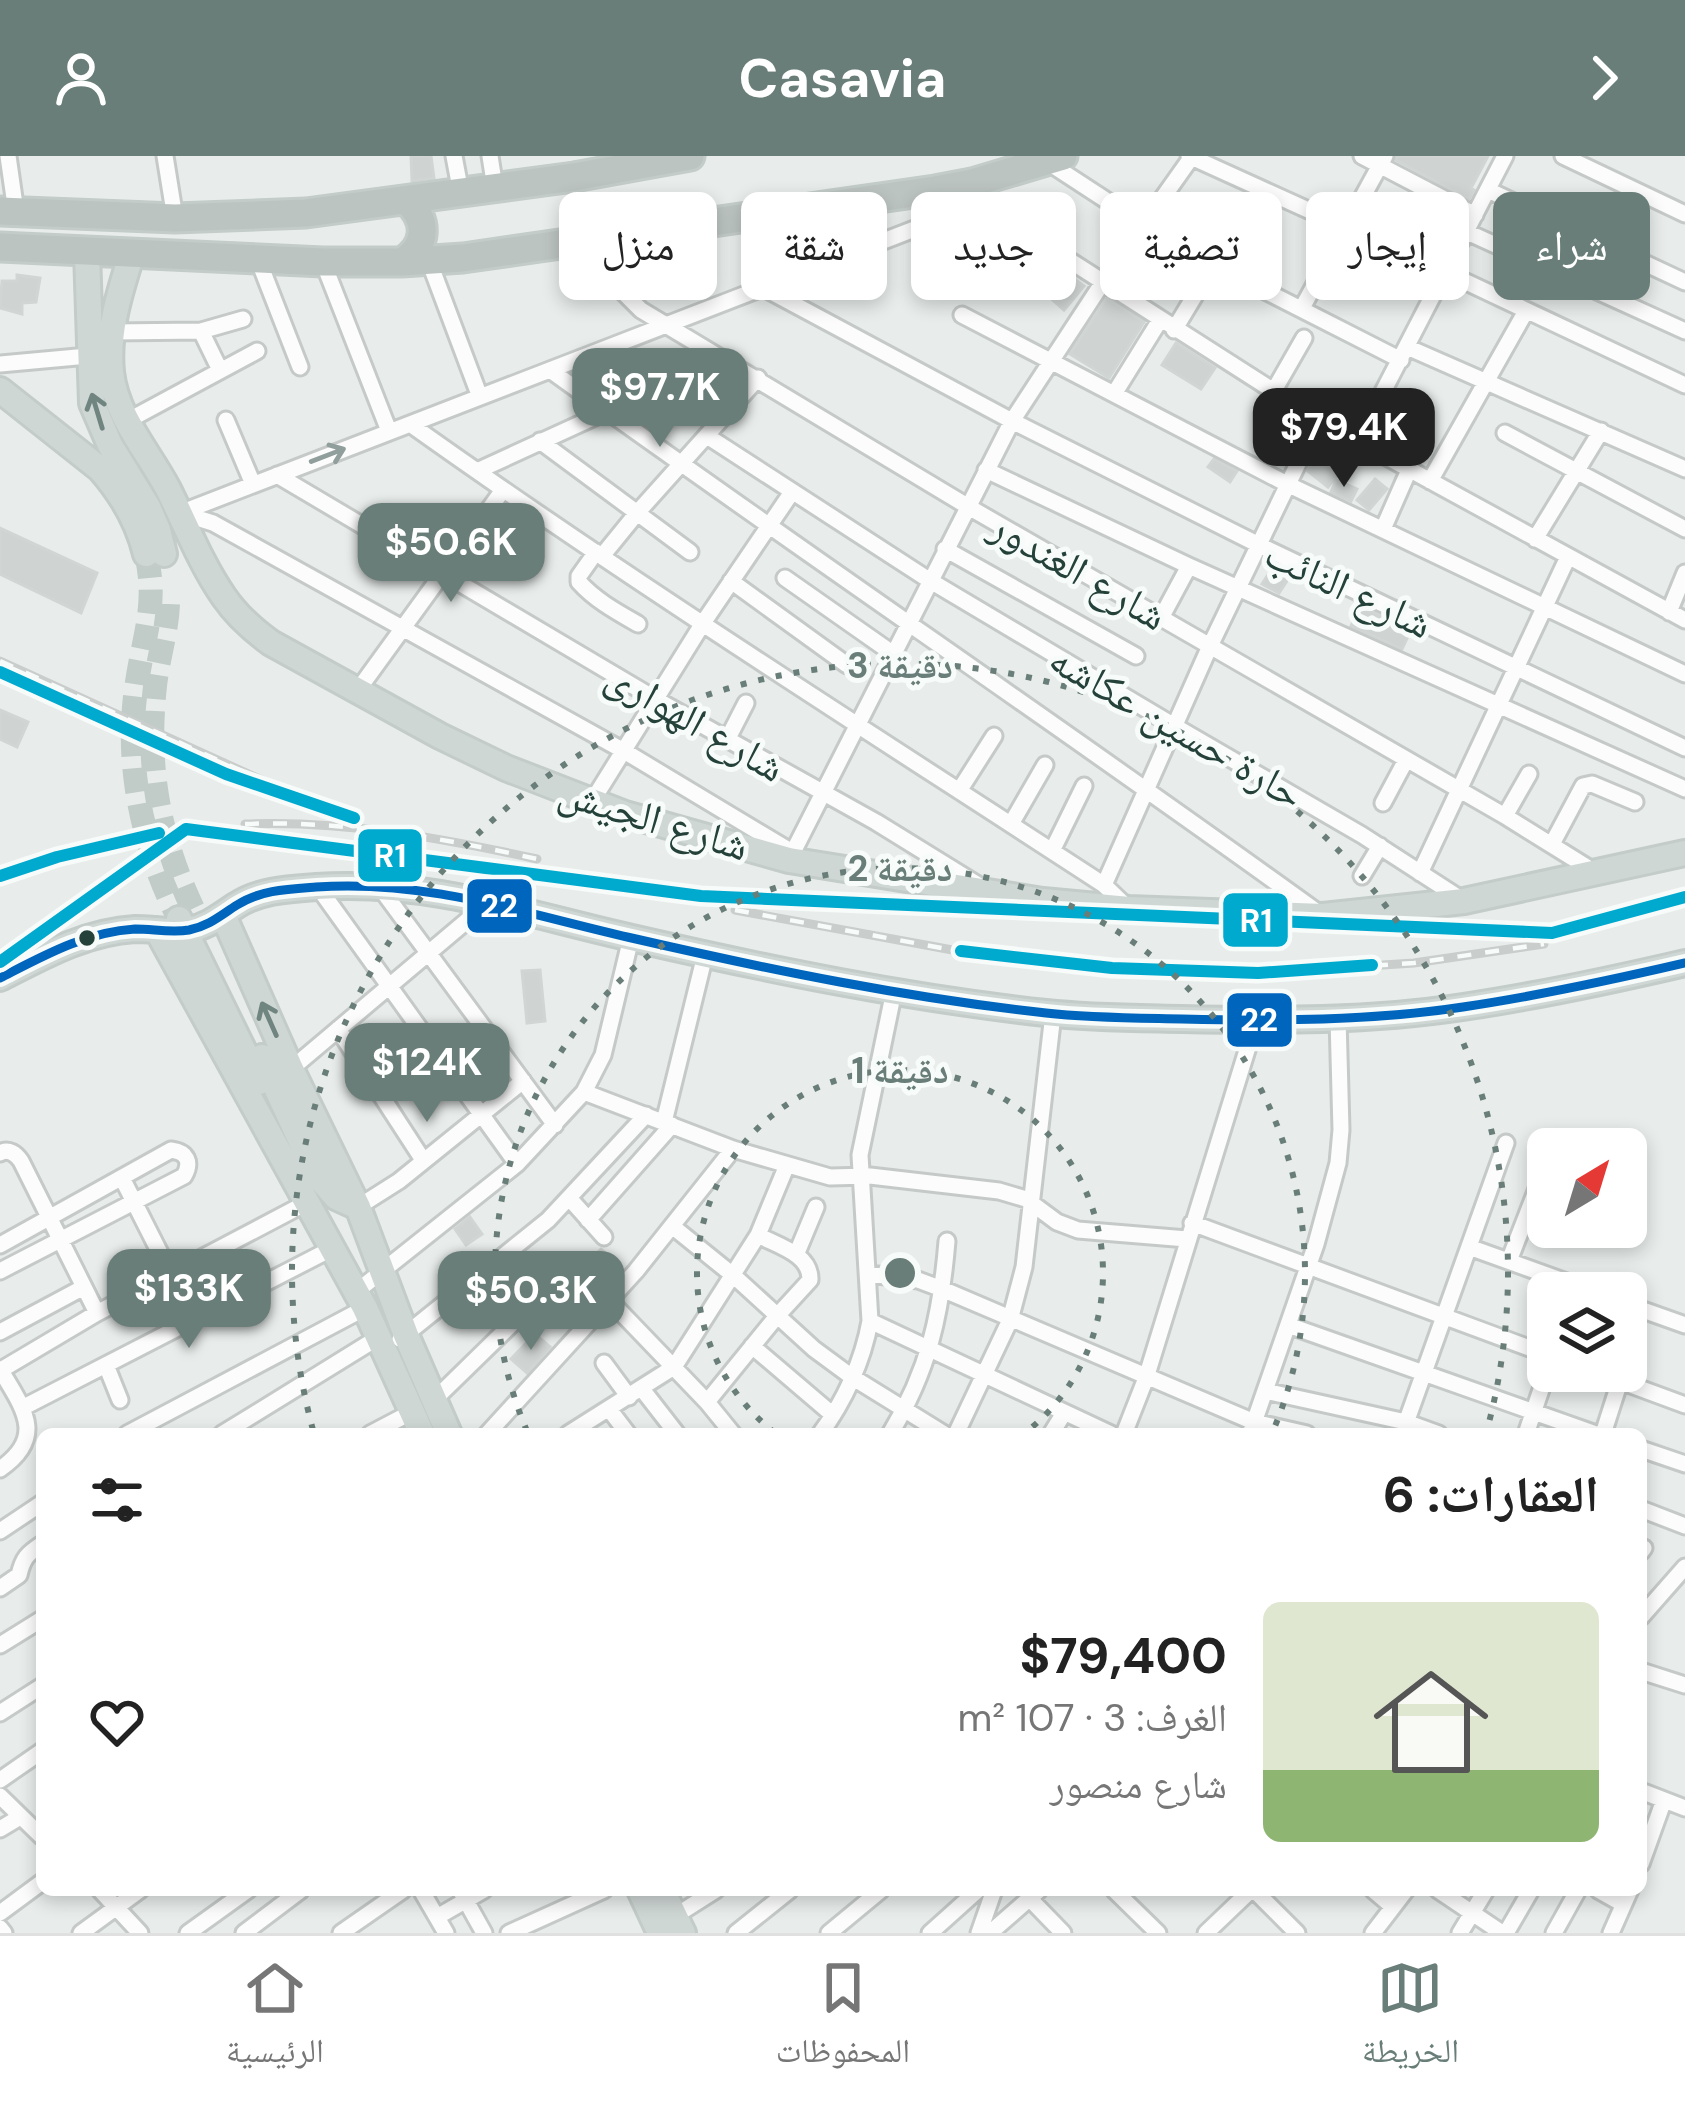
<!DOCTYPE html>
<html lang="ar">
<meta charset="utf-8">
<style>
:root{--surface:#fff;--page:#f2f2f2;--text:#222;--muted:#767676;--line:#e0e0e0;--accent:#697e78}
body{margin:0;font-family:"DM Sans","Noto Naskh Arabic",sans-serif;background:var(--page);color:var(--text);direction:rtl;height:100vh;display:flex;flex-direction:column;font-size:45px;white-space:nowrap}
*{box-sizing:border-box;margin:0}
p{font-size:39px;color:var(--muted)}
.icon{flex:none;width:66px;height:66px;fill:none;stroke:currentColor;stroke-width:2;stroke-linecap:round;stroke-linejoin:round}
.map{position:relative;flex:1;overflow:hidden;direction:ltr}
.panel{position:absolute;left:36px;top:1272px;width:1611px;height:468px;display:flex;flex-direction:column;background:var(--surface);border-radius:18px;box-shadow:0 6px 18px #0003;direction:rtl}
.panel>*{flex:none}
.hud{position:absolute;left:36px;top:36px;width:1614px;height:108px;direction:rtl;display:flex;gap:24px}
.needle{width:78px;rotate:38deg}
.fabs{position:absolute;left:1527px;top:972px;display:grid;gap:24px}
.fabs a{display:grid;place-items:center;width:120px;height:120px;border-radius:18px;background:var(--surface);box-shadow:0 6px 18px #0003;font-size:60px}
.price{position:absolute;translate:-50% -102px;padding:0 27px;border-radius:24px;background:var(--accent);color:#fff;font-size:39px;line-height:78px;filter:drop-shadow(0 3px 6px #0008)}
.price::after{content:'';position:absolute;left:50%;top:72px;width:36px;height:27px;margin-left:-18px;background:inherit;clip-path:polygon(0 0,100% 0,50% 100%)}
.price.current{background:#222;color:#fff}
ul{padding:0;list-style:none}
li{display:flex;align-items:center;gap:36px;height:300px;padding:0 48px}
li span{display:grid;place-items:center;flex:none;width:336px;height:240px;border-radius:18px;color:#555}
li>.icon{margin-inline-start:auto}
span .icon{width:144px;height:144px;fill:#fffc;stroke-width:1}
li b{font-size:51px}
h2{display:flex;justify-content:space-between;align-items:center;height:144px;padding:0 48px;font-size:51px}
.pill{padding:0 42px;border-radius:18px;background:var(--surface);box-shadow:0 6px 18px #0003;font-size:42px;line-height:108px}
.pill.current{background:var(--accent);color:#fff}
header{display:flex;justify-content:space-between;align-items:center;height:156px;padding:0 48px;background:var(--accent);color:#fff;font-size:54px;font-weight:700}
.tab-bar{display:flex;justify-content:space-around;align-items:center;height:168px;border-top:3px solid var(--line);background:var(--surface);font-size:33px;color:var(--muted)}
.tab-bar a{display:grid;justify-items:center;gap:6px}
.tab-bar .current{color:var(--accent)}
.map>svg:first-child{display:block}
.building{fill:#cfd4d2;stroke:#d1d6d4;stroke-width:3}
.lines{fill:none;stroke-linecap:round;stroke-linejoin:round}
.primary-tunnel{stroke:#c1cbc8;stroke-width:24;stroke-dasharray:24 12;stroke-linecap:butt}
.street-casing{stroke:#c5cac8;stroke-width:21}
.primary-casing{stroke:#c3ccc9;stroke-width:30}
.highway-casing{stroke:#c3ccc9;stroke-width:33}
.street{stroke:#fcfcfc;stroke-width:15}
.primary{stroke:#cfd7d5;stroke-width:24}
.highway{stroke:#bcc4c2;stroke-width:27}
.rail-casing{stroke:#c9cdcc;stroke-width:9}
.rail{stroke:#f7fbf9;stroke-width:4.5;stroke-dasharray:14;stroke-linecap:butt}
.bus-1-casing{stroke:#f7fbf9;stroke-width:18}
.bus-1{stroke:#0065bd;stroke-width:9}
.rail-1-casing{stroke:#f7fbf9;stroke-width:21}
.rail-1{stroke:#00a9ce;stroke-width:12}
.oneway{stroke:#718580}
.oneway2{stroke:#909f9b}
.ring{fill:none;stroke:#697e78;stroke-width:6;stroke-dasharray:6 12}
.bus-dot{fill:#24423a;stroke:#f7fbf9;stroke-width:4.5}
.labels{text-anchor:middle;stroke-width:10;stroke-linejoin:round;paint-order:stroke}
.street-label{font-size:42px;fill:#24423a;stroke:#f7fbf9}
.centre{fill:#697e78;stroke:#f7fbf9;stroke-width:6}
.ring-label{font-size:36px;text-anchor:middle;font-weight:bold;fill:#697e78;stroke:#f7fbf9;stroke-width:10;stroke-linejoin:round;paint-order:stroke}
.line-badge{stroke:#f7fbf9;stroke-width:4.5}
.badge-label{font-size:33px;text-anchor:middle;font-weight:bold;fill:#fff}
</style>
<header><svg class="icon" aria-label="forward" viewBox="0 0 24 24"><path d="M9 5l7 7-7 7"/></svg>Casavia<svg class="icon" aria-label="person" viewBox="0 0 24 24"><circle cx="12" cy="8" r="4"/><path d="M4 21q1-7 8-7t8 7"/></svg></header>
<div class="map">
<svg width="1685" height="1777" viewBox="0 0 1685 1777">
<rect width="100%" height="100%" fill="#e8edeb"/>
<path class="building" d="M411,0H431L434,22L412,25Z
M1397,0H1488L1471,32L1474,34L1469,43L1396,4Z
M1058,111L1084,130L1064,154L1047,139L1056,129L1049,122Z
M17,119L40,122L36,146L22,147V158L0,152L2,125H17Z
M1107,142L1144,166L1109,222L1070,198Z
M1176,187L1215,212L1201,233L1162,209Z
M1324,281L1354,297L1328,331L1308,315Z
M1214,303L1237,315L1230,326L1208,311Z
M1375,323L1387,333L1369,354L1357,344Z
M1336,324L1357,333L1351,345L1331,336Z
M0,372L97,417L81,457L0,418Z
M1271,414L1287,425L1279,437L1262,428Z
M1360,450L1417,478L1415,481L1409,478L1402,493L1351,470Z
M0,554L28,566L17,591L0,583Z
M540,814L545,865L527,867L522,815Z
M470,1061L482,1078L466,1089L455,1073Z
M601,1093L621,1113L606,1130L584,1110Z
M535,1178L550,1191L527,1217L511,1203Z"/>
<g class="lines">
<path class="primary-tunnel" d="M146,398C158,447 144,479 137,526C124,607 142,688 178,761
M168,448C167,476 158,502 155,530C146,612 159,682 194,755"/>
<defs>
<path id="street" d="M8,0L16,56
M165,0L175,62
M454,0L461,37
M490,0L495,32
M1189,0L1445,116L1685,229
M1362,0L1475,59
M1563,0L1685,58
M1046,5L1144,69
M1488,34L1685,126
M972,42L1319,264L1685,464
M1467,76L1685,175
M588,85L602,115L641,154L967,350L1505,660L1595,716
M258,103L300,211
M429,105L480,241
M323,106L389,275
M762,131L1012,265L1259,389L1685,592
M1302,152L1385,0
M962,159L1287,328L1685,518
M1174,174L1206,121L1213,115L1222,113L1401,204
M201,175L220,214
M112,176L201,175L243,163
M1407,191L1685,313
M0,208L99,199
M550,214C805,398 1066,574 1320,758
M1273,236L1304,182
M1114,238L1160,164
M226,264L253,328
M127,265L257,195
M410,268C636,429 871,577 1104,729L1129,753
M1505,277L1685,373
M707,280L929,424L1176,571L1362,679L1464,745
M540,285L690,396
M1357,286L1505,0
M986,314L1189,410L1685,633
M477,315L608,255
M277,319L657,544L876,666L978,729
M1430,325L1526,155
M180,357L979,48
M182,362H197L213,367L624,595L792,696
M1383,373L1409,314
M1535,383L1601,275
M945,393L1136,500
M596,396L579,420V426C595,444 617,456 638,468
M602,400L637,357L758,222
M785,422L892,497
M731,425L847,509
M1669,456L1685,417
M1161,462L1189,410
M358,534L503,334
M727,584L746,547
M959,635L994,580
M591,647L703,467L792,336
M1383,647L1406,604
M1505,660L1529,618
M1011,668L1045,609
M1552,688L1583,630L1592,628L1635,646
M1052,695L1084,630
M789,704L1012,265L1103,126L1191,2
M1420,717L1568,401
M1362,720L1380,690
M1104,729L1210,490L1319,264
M379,730L555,969
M318,731L517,1008
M338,873L423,1004
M291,913L489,746
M584,936L733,993L830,1021L870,1020L999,1035L1026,1043L1057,1066L1078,1074L1187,1083
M664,966L705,799
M0,997C9,992 16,998 21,1005L97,1157
M122,1022L164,1105
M570,1043L604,1081
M358,1051L399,1025L523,925
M588,1064L672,969
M1192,1067L1548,1199
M672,1070L734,1120L814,1193L852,1221L944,1278
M0,1089L171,994C187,996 192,1006 184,1020L0,1115
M1469,1091L1597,1137
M796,1099L816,1051
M1509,1105L1545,1012
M869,1118L918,1124L942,1133L1254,1266L1307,1278
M356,1136L517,1008L584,936L603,899L631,782
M610,1145L707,1246L733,1278
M1626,1148L1685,1169
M870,1165L1111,1278
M1288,1169L1596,1278
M0,1176L84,1131
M400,1183L548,1064L646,959
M752,1190L833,1259
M604,1207L629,1241
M106,1209L120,1244
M0,1213C23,1252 47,1281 0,1313
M1,1214L97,1157L308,1046
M1593,1215L1685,1249
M642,1233L677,1278
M1265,1235L1406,1266L1439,1278
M433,1245L560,1121
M707,1246L777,1160L810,1124C811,1098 778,1090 758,1079
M22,1252L333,1092
M609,1253L628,1278
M127,1278L365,1152
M222,1278L379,1181
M370,1278L412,1256
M487,1278L636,1115L733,993
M568,1278L674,1211L758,1079L787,1009
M820,1278C844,1246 863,1205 870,1165L860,999L894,835
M890,1278C929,1214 941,1158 947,1085
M956,1278L1010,1164L1024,1111L1053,858
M1051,1278L1064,1257
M1124,1278L1146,1222L1256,865
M1250,1278L1316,1088L1338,1007L1341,974L1338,862
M1402,1278L1506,987
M1526,1278L1548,1213
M1603,1278L1620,1225
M1641,1293L1685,1308
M1641,1353L1685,1370
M0,1375L42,1347
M1641,1396L1644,1392
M0,1432L19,1419C23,1402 27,1398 42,1388
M1641,1461L1685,1411
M0,1489L42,1463
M1641,1515L1685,1529
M0,1557L42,1530
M0,1624L42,1595
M1641,1635L1685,1652
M0,1640L42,1681
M0,1673L20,1661
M1641,1708L1664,1644
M100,1734L140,1777
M421,1734L446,1777
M460,1734L484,1777
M1114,1734L1158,1777
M1254,1734L1297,1777
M1373,1734L1393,1751
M1438,1734L1502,1777
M1598,1734L1623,1748
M1030,1743L1063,1777
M0,1757L42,1726
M675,1760L716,1734
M437,1761L484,1734
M0,1772L4,1777
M81,1777L140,1734
M188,1777L248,1734
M244,1777L301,1734
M341,1777L403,1734
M509,1777L604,1734
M736,1777L790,1734
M829,1777L881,1734
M930,1777L978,1734
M979,1777L994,1734
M990,1777L1039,1734
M1206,1777L1251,1734
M1373,1777L1406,1734
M1460,1777L1486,1734
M1506,1777L1531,1734
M1554,1777L1578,1734
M1611,1777L1630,1734"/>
<path id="primary" d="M87,96L92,247L110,289L148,351L158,374L164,398
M132,97C120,135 107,175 111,216C116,261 148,295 168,333C186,369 201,408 224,441C237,460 253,474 271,487L440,580L506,612L625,658L789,704L1043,745L1129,753L1323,760L1464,745L1685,697
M0,234L100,313C122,338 138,365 146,398
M223,759L291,913L358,1051L406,1179L449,1278
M179,763L259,926
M157,774L365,1152L422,1278
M0,822C43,800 85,776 135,773C153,773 171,777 189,774C209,770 221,759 237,749C260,734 289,733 316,731C429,723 528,759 636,783C771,814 908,842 1046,857C1091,862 1137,862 1182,863C1275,865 1371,865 1463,851C1537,840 1612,824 1685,807
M262,901L316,1018L336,1041L358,1051
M640,1734L660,1777
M662,1734L683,1777"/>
<path id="highway" d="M0,55L175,62L306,57L574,21L690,0
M0,91L323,106H402L463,102L935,34L972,27L1063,0
M402,106C427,91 429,65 407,45"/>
</defs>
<use href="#street" class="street-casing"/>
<use href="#primary" class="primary-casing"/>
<use href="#highway" class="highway-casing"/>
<use href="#street" class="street"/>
<use href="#primary" class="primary"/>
<use href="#highway" class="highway"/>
<defs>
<path id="rail" d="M0,505L332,656
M245,668C342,664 442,682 537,703
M0,720C59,700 118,682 180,674
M735,754L958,795L1112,812L1258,817L1414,807L1544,788
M0,806L186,673L701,740L1552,777L1685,741"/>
</defs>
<use href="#rail" class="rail-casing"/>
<use href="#rail" class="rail"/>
<defs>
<path id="bus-1" d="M0,822C43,800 85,776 135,773C153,773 171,777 189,774C209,770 221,759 237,749C260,734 289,733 316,731C429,723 528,759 636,783C771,814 908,842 1046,857C1091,862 1137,862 1182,863C1275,865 1371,865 1463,851C1537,840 1612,824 1685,807"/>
</defs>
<use href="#bus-1" class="bus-1-casing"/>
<use href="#bus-1" class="bus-1"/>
<defs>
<path id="rail-1" d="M0,516L226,618L354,662
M0,720L57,701L159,677
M961,795L1112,812L1258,817L1372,809
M0,806L186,673L701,740L1552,777L1685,741"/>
</defs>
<use href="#rail-1" class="rail-1-casing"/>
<use href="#rail-1" class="rail-1"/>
</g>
<defs><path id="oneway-shaft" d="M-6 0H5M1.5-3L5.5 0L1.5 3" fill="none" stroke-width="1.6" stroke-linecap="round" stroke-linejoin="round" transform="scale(3)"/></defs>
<g class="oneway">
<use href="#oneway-shaft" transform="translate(97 255) rotate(-107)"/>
<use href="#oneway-shaft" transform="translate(269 863) rotate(-114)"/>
</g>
<use class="oneway2" href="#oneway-shaft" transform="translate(328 299) rotate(-21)"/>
<g class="ring">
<path d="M775 1277A203 203 0 1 1 1025 1277"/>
<path d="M527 1275A405 405 0 1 1 1273 1275"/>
<path d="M313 1274A608 608 0 1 1 1487 1274"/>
</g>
<circle class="bus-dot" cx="87" cy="782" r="10"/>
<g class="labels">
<g class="street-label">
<text transform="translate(1079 414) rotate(30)" y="15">شارع الغندور</text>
<text transform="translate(1349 432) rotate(25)" y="15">شارع النائب</text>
<text transform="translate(696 565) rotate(30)" y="15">شارع الهوارى</text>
<text transform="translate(1177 570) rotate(30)" y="15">حارة حسين عكاشه</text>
<text transform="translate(654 662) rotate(17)" y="15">شارع الجيش</text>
</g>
</g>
<circle cx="900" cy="1117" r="18" class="centre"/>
<g class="ring-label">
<text x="900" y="522">3 دقيقة</text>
<text x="900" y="725">2 دقيقة</text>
<text x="900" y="927">1 دقيقة</text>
</g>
<g class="line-badge">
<rect x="356" y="671" width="68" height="57" rx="12" fill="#00a9ce"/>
<rect x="465" y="721" width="69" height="58" rx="12" fill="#0065bd"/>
<rect x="1221" y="735" width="69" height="58" rx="12" fill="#00a9ce"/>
<rect x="1225" y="835" width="69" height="58" rx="12" fill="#0065bd"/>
</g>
<g class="badge-label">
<text x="390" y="711">R1</text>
<text x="499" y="761">22</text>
<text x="1256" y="776">R1</text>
<text x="1259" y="875">22</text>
</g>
</svg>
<div class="fabs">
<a><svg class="needle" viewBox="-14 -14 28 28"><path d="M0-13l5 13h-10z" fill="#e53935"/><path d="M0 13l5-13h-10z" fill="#767676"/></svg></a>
<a><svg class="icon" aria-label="layers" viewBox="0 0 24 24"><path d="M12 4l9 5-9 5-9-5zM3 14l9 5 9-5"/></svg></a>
</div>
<b class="price" style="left:660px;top:294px">$97.7K</b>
<b class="price current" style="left:1344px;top:334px">$79.4K</b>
<b class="price" style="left:451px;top:449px">$50.6K</b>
<b class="price" style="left:427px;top:969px">$124K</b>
<b class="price" style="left:189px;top:1195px">$133K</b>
<b class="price" style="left:531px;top:1197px">$50.3K</b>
<div class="hud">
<a class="pill current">شراء</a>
<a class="pill">إيجار</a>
<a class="pill">تصفية</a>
<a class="pill">جديد</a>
<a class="pill">شقة</a>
<a class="pill">منزل</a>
</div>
<section class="panel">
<h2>العقارات: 6<svg class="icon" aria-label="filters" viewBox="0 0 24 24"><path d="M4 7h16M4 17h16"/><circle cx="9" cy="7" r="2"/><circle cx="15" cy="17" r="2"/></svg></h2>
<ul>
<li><span style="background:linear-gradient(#dfe7d0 70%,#8fb573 0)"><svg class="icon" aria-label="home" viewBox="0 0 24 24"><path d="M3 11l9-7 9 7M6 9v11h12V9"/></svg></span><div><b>$79,400</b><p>الغرف: 3 · 107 m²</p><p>شارع منصور</p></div><svg class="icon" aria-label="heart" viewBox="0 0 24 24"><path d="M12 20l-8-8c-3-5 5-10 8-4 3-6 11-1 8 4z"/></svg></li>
</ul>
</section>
</div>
<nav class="tab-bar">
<a class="current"><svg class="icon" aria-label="map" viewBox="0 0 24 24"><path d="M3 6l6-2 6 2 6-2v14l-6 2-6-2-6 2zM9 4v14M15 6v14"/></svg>الخريطة</a>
<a><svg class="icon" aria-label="saved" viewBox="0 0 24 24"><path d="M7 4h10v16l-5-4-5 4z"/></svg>المحفوظات</a>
<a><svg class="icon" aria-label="home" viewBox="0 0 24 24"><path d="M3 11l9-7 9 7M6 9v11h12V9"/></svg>الرئيسية</a>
</nav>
